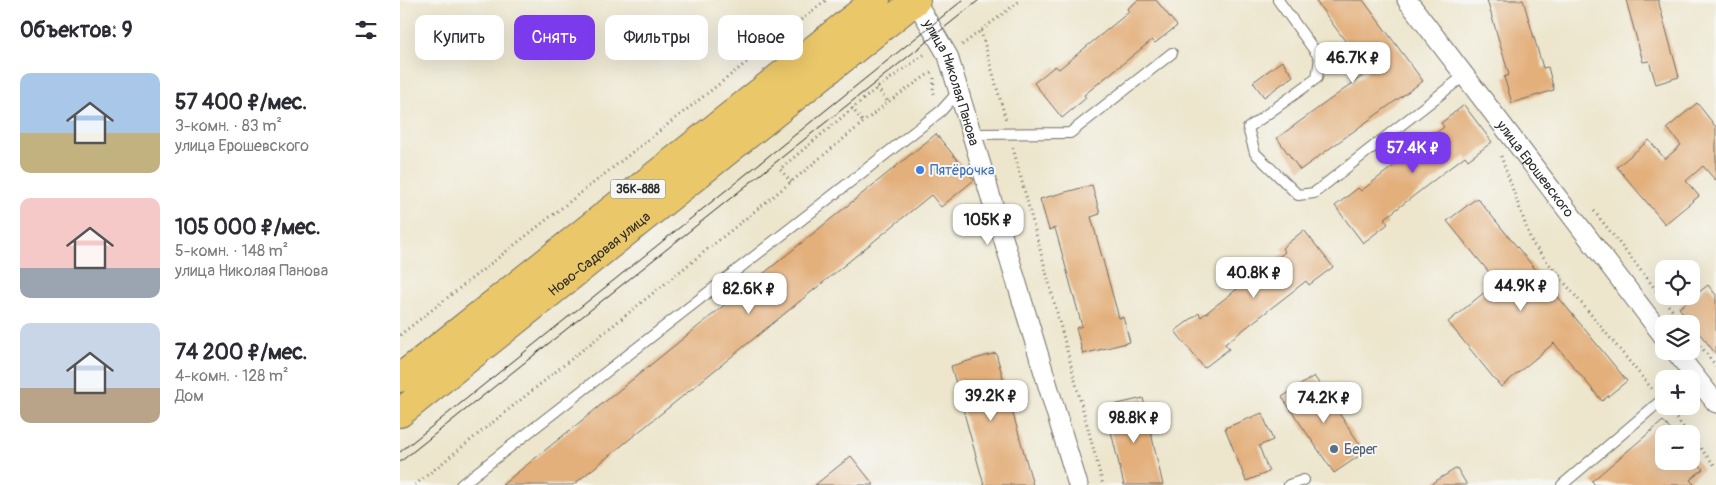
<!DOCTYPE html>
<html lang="ru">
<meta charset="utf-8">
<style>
:root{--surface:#fff;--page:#f7f7f7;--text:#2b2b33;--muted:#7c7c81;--accent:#7c3aed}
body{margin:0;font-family:Pangolin,sans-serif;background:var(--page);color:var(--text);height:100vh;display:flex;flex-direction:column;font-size:19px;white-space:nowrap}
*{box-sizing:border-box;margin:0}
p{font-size:16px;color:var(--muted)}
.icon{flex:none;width:28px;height:28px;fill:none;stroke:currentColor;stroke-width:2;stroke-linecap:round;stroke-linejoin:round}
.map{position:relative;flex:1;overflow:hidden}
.drawer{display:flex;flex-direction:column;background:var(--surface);width:400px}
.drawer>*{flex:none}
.banner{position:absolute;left:15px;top:15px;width:475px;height:45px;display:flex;gap:10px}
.controls{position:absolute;left:1255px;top:260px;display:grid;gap:10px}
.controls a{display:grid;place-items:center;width:45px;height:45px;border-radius:10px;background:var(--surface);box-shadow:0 5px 20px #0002;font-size:25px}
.price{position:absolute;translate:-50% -42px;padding:0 11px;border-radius:10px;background:#fff;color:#222;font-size:16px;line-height:32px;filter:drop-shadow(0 1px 2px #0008)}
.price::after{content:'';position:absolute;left:50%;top:30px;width:15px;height:11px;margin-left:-8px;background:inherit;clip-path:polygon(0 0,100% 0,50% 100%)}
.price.current{background:var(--accent);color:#fff}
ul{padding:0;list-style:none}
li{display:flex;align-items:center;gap:15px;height:125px;padding:0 20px}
li span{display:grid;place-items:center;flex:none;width:140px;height:100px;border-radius:10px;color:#555}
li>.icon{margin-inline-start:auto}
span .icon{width:60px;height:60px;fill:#fffc;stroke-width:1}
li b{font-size:21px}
h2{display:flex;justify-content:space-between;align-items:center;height:60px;padding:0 20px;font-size:21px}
.tag{padding:0 18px;border-radius:10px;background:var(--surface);box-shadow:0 5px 20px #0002;font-size:18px;line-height:45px}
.tag.current{background:var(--accent);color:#fff}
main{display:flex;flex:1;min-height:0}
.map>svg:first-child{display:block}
.building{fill:#e3af7a}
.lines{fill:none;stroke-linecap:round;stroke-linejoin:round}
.service-casing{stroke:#6f6c64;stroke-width:12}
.minor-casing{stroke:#6f6c64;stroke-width:21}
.primary-casing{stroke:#6f6c64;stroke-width:30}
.path{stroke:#6f6c64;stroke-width:3;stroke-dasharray:1 4;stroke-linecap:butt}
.service{stroke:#fff;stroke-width:10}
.minor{stroke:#fff;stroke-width:19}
.primary{stroke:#eac769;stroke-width:28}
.tram{stroke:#2b2b2b;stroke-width:1}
.shop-dot{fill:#3f7fe0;stroke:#f6f6f2;stroke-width:2}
.service-dot{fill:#5c6f8a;stroke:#f6f6f2;stroke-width:2}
.labels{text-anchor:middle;stroke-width:4;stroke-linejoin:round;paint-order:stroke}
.shield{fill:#f6f6f2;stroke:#686867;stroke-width:1}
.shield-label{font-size:12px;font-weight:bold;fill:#2b2b2b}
.street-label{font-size:14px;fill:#2b2b2b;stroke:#f6f6f2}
.shop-label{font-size:14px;fill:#366cbe;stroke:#f6f6f2;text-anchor:start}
.service-label{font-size:14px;fill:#4e5e75;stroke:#f6f6f2;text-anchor:start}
</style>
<main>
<section class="drawer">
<h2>Объектов: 9<svg class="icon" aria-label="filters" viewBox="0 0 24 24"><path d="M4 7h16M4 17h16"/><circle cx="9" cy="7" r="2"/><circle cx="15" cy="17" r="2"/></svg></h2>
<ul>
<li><span style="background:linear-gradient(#a9c7e8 60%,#c2b280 0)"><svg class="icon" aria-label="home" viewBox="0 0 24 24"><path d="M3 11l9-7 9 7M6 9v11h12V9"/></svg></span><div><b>57 400 ₽/мес.</b><p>3-комн. · 83 m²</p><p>улица Ерошевского</p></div></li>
<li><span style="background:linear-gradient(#f6c9c9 70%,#9aa5b1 0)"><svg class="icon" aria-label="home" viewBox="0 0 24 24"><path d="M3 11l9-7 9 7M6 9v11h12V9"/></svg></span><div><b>105 000 ₽/мес.</b><p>5-комн. · 148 m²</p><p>улица Николая Панова</p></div></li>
<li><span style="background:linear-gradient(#c9d6e8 65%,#b9a48a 0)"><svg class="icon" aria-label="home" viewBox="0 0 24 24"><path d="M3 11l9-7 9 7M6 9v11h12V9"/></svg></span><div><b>74 200 ₽/мес.</b><p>4-комн. · 128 m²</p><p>Дом</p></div></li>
</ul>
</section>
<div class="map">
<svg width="1316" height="485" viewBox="0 0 1316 485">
<rect width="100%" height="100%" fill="#f6f6f2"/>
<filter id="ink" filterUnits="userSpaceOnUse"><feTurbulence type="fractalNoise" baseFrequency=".02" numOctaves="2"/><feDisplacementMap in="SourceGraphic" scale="10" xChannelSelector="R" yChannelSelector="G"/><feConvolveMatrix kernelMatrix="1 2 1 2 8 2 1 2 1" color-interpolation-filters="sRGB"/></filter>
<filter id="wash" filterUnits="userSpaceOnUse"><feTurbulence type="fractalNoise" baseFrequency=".0096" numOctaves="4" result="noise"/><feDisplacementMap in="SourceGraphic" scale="20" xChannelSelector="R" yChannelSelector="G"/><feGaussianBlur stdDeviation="1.12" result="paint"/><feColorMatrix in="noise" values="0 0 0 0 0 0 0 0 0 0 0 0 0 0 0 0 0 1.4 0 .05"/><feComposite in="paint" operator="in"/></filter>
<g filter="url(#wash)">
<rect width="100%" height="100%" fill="#ede6cd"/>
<g id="blocks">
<path class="building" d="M738,0H756L777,26L755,43L752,40L684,95L686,98L662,118L634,83L655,66L659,69L729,12L727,9Z
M915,0H963L1023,81L900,170L877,138L968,72Z
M1087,0H1123L1143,68L1148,67L1154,90L1112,103L1104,77L1109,75Z
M1226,0H1258L1279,77L1256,84L1249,61L1243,62Z
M882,61L893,76L864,97L853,82Z
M1297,103L1316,127V181L1303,166L1286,181L1299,196L1265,224L1217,167L1249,140L1265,159L1281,145L1267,128Z
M1064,105L1092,142L1068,160L1065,156L984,219L988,224L963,243L935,206L958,188L961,191L1044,127L1041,123Z
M536,134L574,180L541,207L531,195L173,485H102Z
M692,185L700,214L691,217L719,318L723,317L730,342L683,354L676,328L682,326L655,228L649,230L640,199Z
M1077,198L1227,381L1202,401L1154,343L1101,387L1048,322L1097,282L1047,221Z
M904,230L933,267L909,285L906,281L825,344L829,349L804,368L775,331L799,313L801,317L885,252L882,248Z
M1308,285L1316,295V354L1279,308Z
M596,353L633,485H584L551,366Z
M914,376L965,452L934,473L882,397Z
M743,398L763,485H724L705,407Z
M862,413L873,440L859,446L869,472L846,481L825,428Z
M1263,421L1274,434H1264V461H1291V454L1303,469L1290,480L1295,485H1195L1192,481Z
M451,456L474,485H415Z
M1057,468L1067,485H1029Z"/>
</g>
</g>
<g filter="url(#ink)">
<use href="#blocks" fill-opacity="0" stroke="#6f6c64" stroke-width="1"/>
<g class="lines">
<defs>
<path id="service" d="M878,0L920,58L917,78L848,128L855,153L898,195L914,193L1065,75
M572,134L670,133L772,53
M61,485L541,111L559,91
M889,485L904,480
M1162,485L1264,398"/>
<g id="minor">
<path id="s1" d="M515,0L548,56L678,485"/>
<path id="s2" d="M1007,0L1264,337"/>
<path d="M1275,351L1316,403"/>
</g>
<g id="primary">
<path d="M0,378L476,0"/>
<path id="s3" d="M0,413L516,0"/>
</g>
</defs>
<use href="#service" class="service-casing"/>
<use href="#minor" class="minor-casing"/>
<use href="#primary" class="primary-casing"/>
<path class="path" d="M581,31L606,120
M562,45L621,0
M534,78L533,91L535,96
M477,88L488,102
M452,108L463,122
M613,148L703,485
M1101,156L1132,243L1252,389
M391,182L380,169L477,88L525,54
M1194,211L1283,324
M1291,334L1316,366
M0,335L426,0
M1270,411L1289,434
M1291,437L1316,467
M15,485L391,182L488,102L533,71"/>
<use href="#service" class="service"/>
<use href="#minor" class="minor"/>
<use href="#primary" class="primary"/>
<path class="tram" d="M0,452L563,0
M0,462L579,0"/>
</g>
</g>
<circle class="shop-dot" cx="520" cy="170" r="5"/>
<circle class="service-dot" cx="934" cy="449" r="5"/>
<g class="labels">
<rect class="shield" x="210.5" y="179.5" width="55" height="19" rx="4"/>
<g class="shield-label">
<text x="238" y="193">36К-888</text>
</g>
<g class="street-label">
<text dy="5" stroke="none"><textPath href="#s1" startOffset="91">улица Николая Панова</textPath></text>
<text dy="5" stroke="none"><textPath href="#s2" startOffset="212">улица Ерошевского</textPath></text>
<text dy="5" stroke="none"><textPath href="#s3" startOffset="255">Ново-Садовая улица</textPath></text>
</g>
<g class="shop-label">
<text x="530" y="175">Пятёрочка</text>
</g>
<g class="service-label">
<text x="944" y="454">Берег</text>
</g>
</g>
</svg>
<div class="controls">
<a><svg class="icon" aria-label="locate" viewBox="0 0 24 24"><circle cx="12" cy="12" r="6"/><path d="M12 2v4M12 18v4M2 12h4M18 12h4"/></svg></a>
<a><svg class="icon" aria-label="layers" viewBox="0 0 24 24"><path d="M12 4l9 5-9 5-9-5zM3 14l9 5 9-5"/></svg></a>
<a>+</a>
<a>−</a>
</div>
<b class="price" style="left:953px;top:84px">46.7K ₽</b>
<b class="price current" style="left:1013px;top:174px">57.4K ₽</b>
<b class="price" style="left:588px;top:246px">105K ₽</b>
<b class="price" style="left:854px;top:299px">40.8K ₽</b>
<b class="price" style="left:1121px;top:312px">44.9K ₽</b>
<b class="price" style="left:349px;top:315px">82.6K ₽</b>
<b class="price" style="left:591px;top:422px">39.2K ₽</b>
<b class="price" style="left:924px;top:424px">74.2K ₽</b>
<b class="price" style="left:734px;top:444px">98.8K ₽</b>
<div class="banner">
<a class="tag">Купить</a>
<a class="tag current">Снять</a>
<a class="tag">Фильтры</a>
<a class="tag">Новое</a>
</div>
</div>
</main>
